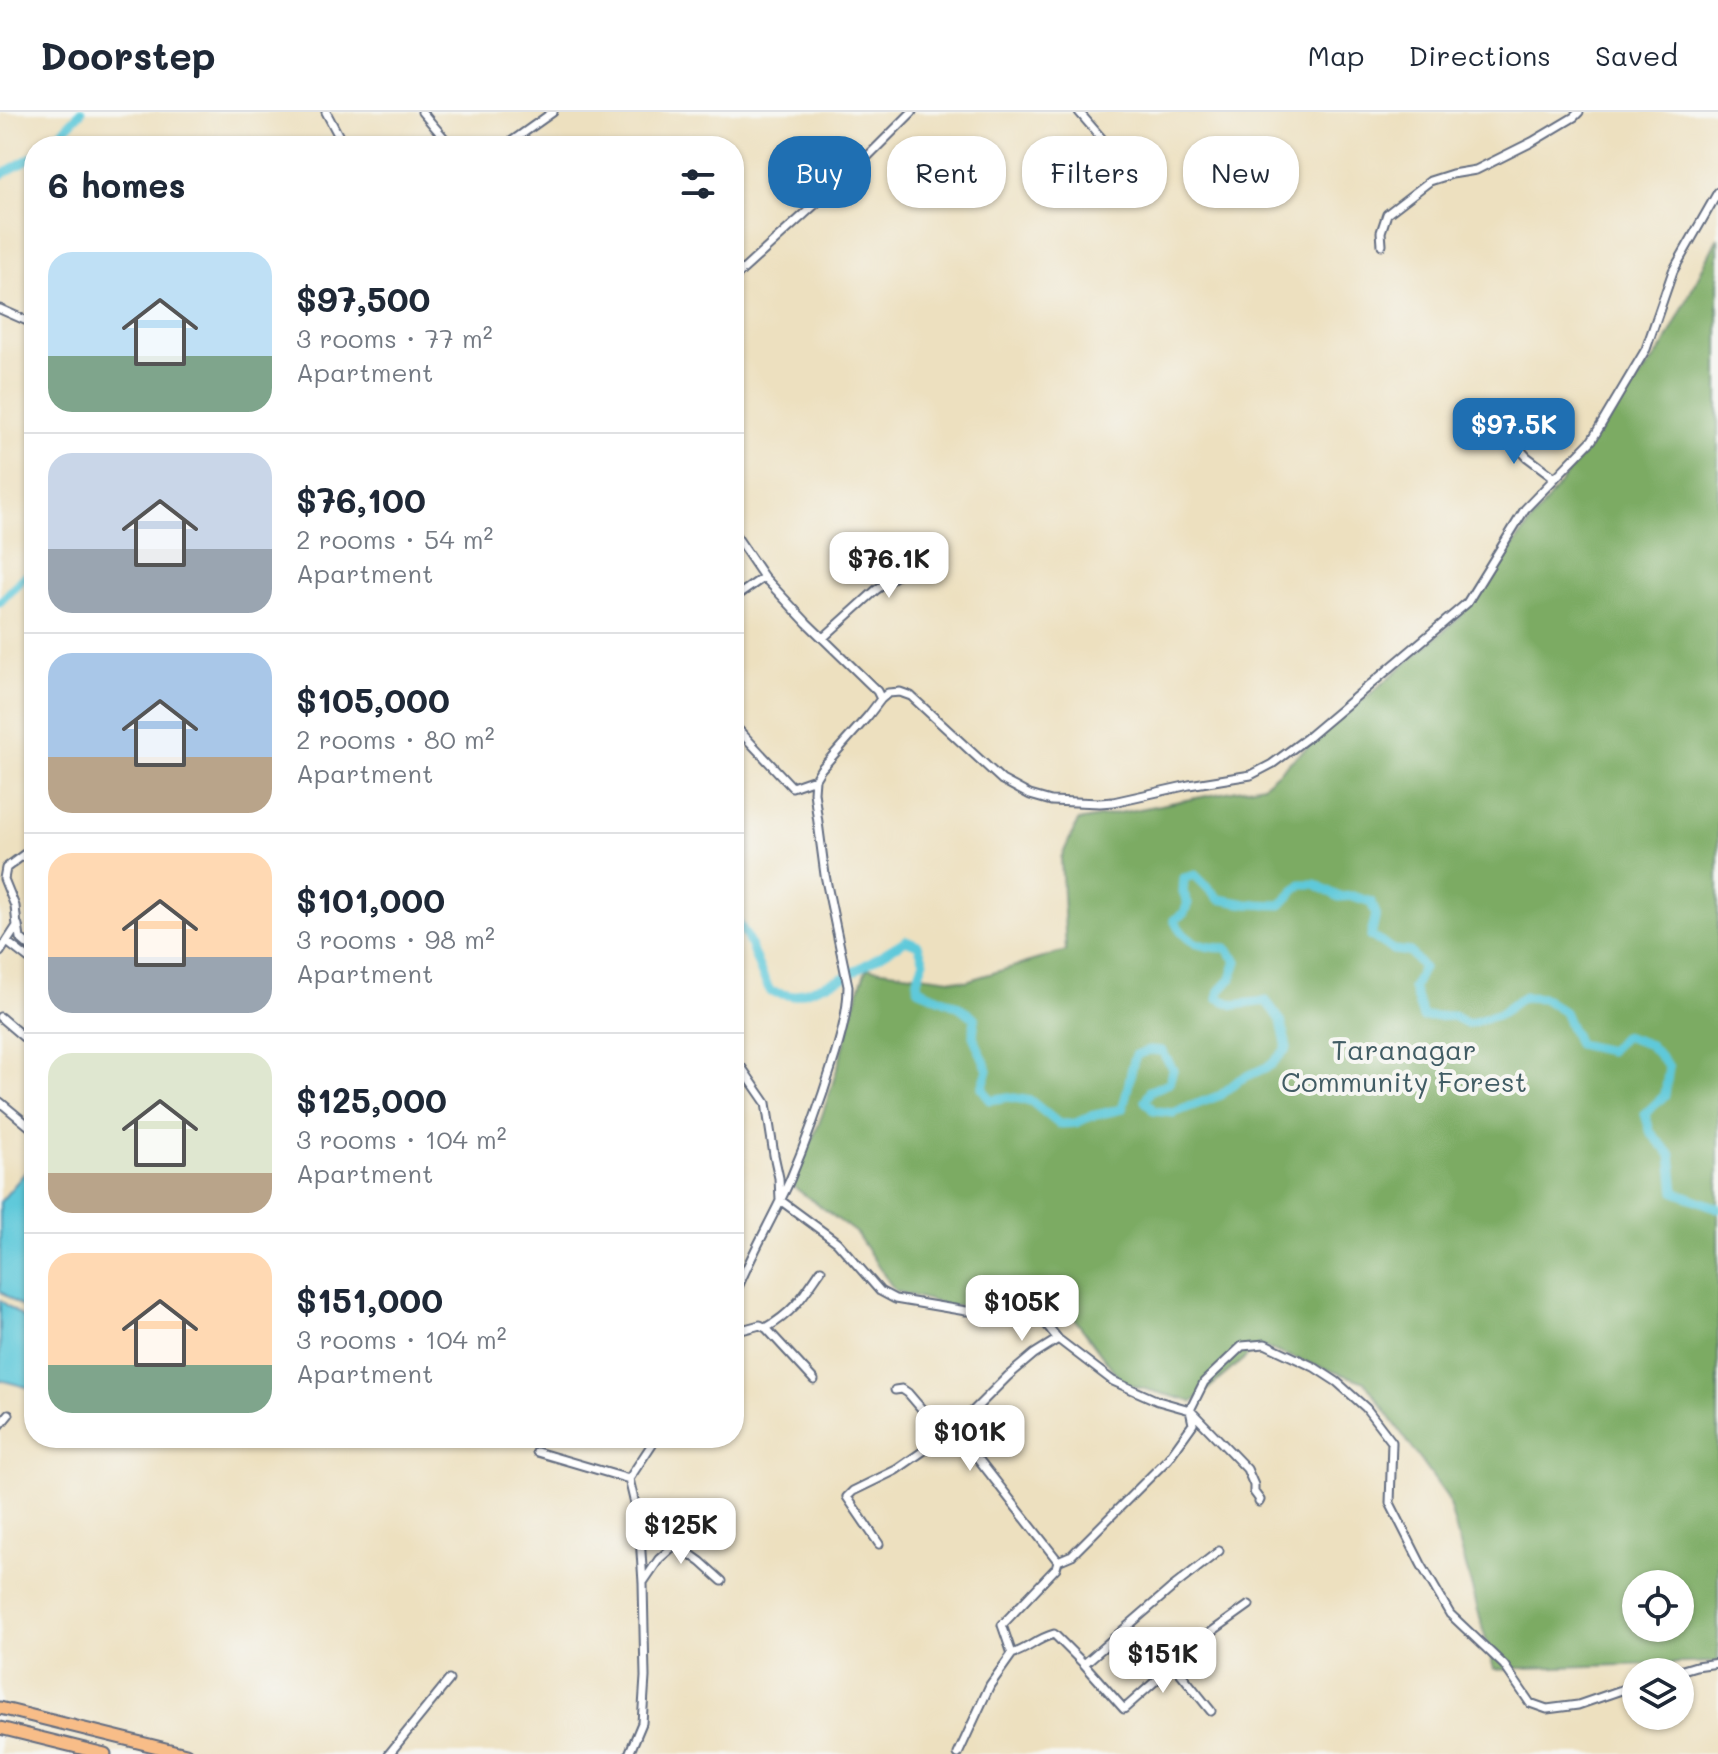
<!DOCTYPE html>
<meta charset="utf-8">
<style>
:root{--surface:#fff;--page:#f2f2f3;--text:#1f2937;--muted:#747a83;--line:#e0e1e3;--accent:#1f6fb2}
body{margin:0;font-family:Mali,sans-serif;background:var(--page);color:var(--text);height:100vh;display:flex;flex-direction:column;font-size:30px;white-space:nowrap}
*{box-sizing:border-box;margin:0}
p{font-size:26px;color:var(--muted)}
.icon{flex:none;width:44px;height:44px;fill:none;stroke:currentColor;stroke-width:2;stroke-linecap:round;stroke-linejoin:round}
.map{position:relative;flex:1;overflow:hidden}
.sheet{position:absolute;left:24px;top:24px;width:720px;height:1312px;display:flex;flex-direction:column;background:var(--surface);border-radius:32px;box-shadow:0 2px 6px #0004}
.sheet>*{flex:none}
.hud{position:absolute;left:768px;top:24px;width:760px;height:72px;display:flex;gap:16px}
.buttons{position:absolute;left:1622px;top:1458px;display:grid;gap:16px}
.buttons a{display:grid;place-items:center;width:72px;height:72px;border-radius:50%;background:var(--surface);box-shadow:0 2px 6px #0004;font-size:40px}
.price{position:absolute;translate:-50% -68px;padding:0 18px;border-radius:16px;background:#fff;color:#222;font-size:26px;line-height:52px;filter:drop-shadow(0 2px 4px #0008)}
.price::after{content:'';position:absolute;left:50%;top:48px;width:24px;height:18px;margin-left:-12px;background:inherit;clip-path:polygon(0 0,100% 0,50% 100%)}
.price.selected{background:var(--accent);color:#fff}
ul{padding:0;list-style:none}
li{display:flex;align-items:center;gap:24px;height:200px;padding:0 24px}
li+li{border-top:2px solid var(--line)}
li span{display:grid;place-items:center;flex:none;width:224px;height:160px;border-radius:24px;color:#555}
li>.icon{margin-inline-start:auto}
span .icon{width:96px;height:96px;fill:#fffc;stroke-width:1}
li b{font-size:34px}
h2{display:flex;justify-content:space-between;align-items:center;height:96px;padding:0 24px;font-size:34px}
.chip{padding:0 28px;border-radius:32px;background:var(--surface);box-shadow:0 2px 6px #0004;font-size:28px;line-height:72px}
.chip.selected{background:var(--accent);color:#fff}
header{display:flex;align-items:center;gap:48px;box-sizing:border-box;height:112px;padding:0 40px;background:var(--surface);border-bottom:2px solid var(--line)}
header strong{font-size:38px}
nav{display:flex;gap:44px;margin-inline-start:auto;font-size:28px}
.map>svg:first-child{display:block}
.forest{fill:#7cab64;stroke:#4c6d61;stroke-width:2;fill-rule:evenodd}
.water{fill:#5fc9da;stroke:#3d7c9c;stroke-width:2}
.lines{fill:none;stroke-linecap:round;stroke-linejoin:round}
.canal{stroke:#5fc9da;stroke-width:9}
.minor-casing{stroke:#646d80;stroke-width:11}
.trunk-casing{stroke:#646d80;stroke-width:15}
.minor{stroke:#fff;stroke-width:7}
.trunk{stroke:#f8bd88;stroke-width:11}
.labels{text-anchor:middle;stroke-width:8;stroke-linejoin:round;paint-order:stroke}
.park-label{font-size:28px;fill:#415c64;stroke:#f6f6f2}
</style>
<header>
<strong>Doorstep</strong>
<nav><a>Map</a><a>Directions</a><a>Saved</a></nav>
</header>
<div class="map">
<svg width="1718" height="1642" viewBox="0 0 1718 1642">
<rect width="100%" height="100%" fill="#f6f6f2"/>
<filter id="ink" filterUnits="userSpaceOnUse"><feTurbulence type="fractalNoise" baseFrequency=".0125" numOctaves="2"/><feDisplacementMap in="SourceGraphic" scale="16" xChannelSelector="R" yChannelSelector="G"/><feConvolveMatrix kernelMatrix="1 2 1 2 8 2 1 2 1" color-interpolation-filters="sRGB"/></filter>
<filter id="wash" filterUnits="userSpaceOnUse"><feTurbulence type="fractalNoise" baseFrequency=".006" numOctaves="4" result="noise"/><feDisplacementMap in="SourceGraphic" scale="32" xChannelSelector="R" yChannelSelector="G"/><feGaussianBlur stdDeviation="1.8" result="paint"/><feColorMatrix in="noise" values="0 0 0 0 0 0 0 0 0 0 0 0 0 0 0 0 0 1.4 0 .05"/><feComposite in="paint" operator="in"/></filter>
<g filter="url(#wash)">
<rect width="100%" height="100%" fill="#ede0bf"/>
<path class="forest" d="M1718,125V1550L1494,1557L1447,1385L1365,1270L1259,1234L1193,1290L1123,1271L1065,1194H950L895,1179L856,1121L790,1072C816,1030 830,981 844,934C852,906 855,883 867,856L966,869L1066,839L1061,746L1078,709L1263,673L1458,507L1664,234ZM1636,1472H1680V1516H1636Z"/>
<path class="water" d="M34,1050V1204L0,1179V1090Z
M0,1188L34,1214V1277L0,1268Z"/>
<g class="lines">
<path class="canal" d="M48,34L81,0
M0,63L34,44
M0,490L24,465L34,462
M734,806C753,827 756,857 771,880L793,884L845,865L906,828L918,833L924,849L917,868L918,877L958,894L975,906L973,924L988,958L982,976L990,988L1008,985L1031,989L1059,1012L1076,1011L1091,1004L1122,997C1129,979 1129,961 1136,943L1150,938L1162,939L1173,958L1169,971L1150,979L1145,989L1154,999L1173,1001L1221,983L1239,968L1271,953L1287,936L1281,909L1266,889L1234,893L1218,886L1220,879L1231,867L1237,849L1226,836C1202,836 1185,831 1174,808L1184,801L1188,791L1183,780L1184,766L1195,763L1219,787L1246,792L1281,793L1301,772H1315L1339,785L1353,784L1371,790L1376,802L1371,824L1393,838L1410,840L1423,856L1413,876L1423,905L1453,904L1467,912L1500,902L1523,885L1543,886L1564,900L1578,932L1609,939L1624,924L1650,933L1669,955L1665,983L1645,1002L1651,1021L1671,1043L1675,1080L1718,1096"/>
</g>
</g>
<g filter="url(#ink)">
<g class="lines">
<defs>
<path id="minor" d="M326,0L344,34
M422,0L451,34
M1079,0L1121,49L1125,57
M505,34L553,0
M1382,133L1381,120L1387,102L1430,69L1452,62L1476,58L1532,30L1574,5L1579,0
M734,166L864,48L912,0
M0,197L34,212
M1499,314L1527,345L1555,366
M734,421L764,465L807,511L877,579L881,587
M734,486L764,465
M823,526L876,478L918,448L939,431
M734,613L792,675L815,667
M18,813L20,826L34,838
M7,830L34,851
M0,840L17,814L15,794L4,767L6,756L34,735
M0,905L34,934
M734,949L742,956L766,991L774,1043L779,1066L780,1088L837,1130L880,1179L895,1187L966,1199L989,1197L1012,1189H1042L1047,1213L1058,1227L1113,1269L1158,1289L1190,1298L1247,1357L1254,1373V1380L1260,1388L1259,1390
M0,990L34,1018
M734,1185C750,1144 772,1108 790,1068C806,1030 820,992 832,953C840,928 848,901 848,874L825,763L814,680L815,667L821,657L868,604L881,587L888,581L900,580L911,584L1002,668L1030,683L1051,689L1100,691L1113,690L1189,673L1251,663L1272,652L1307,626L1467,491L1525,397L1592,328L1646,237L1673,159L1718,80
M766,1216C794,1200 803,1184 821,1158
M734,1220L760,1213L766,1216L814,1268
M895,1278L902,1277L908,1281L944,1323
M0,1313L9,1302
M955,1317L1058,1449
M537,1340L629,1367
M879,1432L847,1385L853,1379L896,1358L955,1317L1008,1264L1034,1242L1058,1227
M644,1469L659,1447L676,1432L701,1450L722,1469
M1012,1542C1030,1536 1036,1527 1054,1522L1084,1552L1174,1474L1219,1439
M1084,1552L1124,1597L1207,1523L1249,1493
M1174,1553L1211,1599
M1676,1560L1696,1554L1718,1551
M389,1642L449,1568
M629,1642L642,1611L645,1565L643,1471L639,1409L629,1367L656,1326
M958,1642L990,1573L1012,1542L1002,1513L1056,1456L1058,1449L1072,1443L1168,1347L1193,1312L1190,1298L1204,1270L1242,1234L1265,1232L1314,1255L1337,1270L1366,1296L1392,1330L1390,1391L1421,1452L1450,1502L1504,1553L1530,1591L1547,1597L1578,1593L1636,1573"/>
<path id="trunk" d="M0,1596L186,1642
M0,1616L105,1642"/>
</defs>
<use href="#minor" class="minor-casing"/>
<use href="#trunk" class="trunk-casing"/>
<use href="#minor" class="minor"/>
<use href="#trunk" class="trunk"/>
</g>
</g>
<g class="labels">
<g class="park-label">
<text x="1404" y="948">Taranagar<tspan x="1404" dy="32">Community Forest</tspan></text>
</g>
</g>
</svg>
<div class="buttons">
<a><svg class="icon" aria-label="locate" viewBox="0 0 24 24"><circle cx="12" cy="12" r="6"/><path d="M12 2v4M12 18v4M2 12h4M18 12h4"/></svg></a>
<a><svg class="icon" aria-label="layers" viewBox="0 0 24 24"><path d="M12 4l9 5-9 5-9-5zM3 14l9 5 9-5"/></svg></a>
</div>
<b class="price selected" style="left:1514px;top:354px">$97.5K</b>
<b class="price" style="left:889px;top:488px">$76.1K</b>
<b class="price" style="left:1022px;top:1231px">$105K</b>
<b class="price" style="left:970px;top:1361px">$101K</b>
<b class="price" style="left:681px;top:1454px">$125K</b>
<b class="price" style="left:1163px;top:1583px">$151K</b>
<div class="hud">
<a class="chip selected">Buy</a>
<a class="chip">Rent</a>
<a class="chip">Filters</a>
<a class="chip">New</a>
</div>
<section class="sheet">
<h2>6 homes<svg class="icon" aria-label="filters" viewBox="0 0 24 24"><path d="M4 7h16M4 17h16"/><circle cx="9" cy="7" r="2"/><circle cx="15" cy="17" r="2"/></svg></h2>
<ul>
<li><span style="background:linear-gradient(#bfe0f5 65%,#7fa58c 0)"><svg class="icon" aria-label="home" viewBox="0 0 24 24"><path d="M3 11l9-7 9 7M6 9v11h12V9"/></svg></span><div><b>$97,500</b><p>3 rooms · 77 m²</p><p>Apartment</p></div></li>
<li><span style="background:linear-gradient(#c9d6e8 60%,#9aa5b1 0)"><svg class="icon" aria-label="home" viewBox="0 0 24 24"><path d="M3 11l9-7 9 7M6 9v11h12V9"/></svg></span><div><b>$76,100</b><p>2 rooms · 54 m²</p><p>Apartment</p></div></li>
<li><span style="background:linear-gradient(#a9c7e8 65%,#b9a48a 0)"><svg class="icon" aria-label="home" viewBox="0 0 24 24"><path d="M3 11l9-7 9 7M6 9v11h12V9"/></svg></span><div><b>$105,000</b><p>2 rooms · 80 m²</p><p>Apartment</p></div></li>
<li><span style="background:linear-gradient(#ffd9b3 65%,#9aa5b1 0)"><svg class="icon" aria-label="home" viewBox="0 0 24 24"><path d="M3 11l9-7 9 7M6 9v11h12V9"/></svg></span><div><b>$101,000</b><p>3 rooms · 98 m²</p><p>Apartment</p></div></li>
<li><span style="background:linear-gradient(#dfe7d0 75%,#b9a48a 0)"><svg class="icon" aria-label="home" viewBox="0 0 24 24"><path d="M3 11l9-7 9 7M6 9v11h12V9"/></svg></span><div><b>$125,000</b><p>3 rooms · 104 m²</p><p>Apartment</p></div></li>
<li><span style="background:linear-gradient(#ffd9b3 70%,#7fa58c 0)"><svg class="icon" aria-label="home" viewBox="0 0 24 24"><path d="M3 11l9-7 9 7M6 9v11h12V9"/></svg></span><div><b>$151,000</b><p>3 rooms · 104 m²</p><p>Apartment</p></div></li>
</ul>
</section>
</div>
